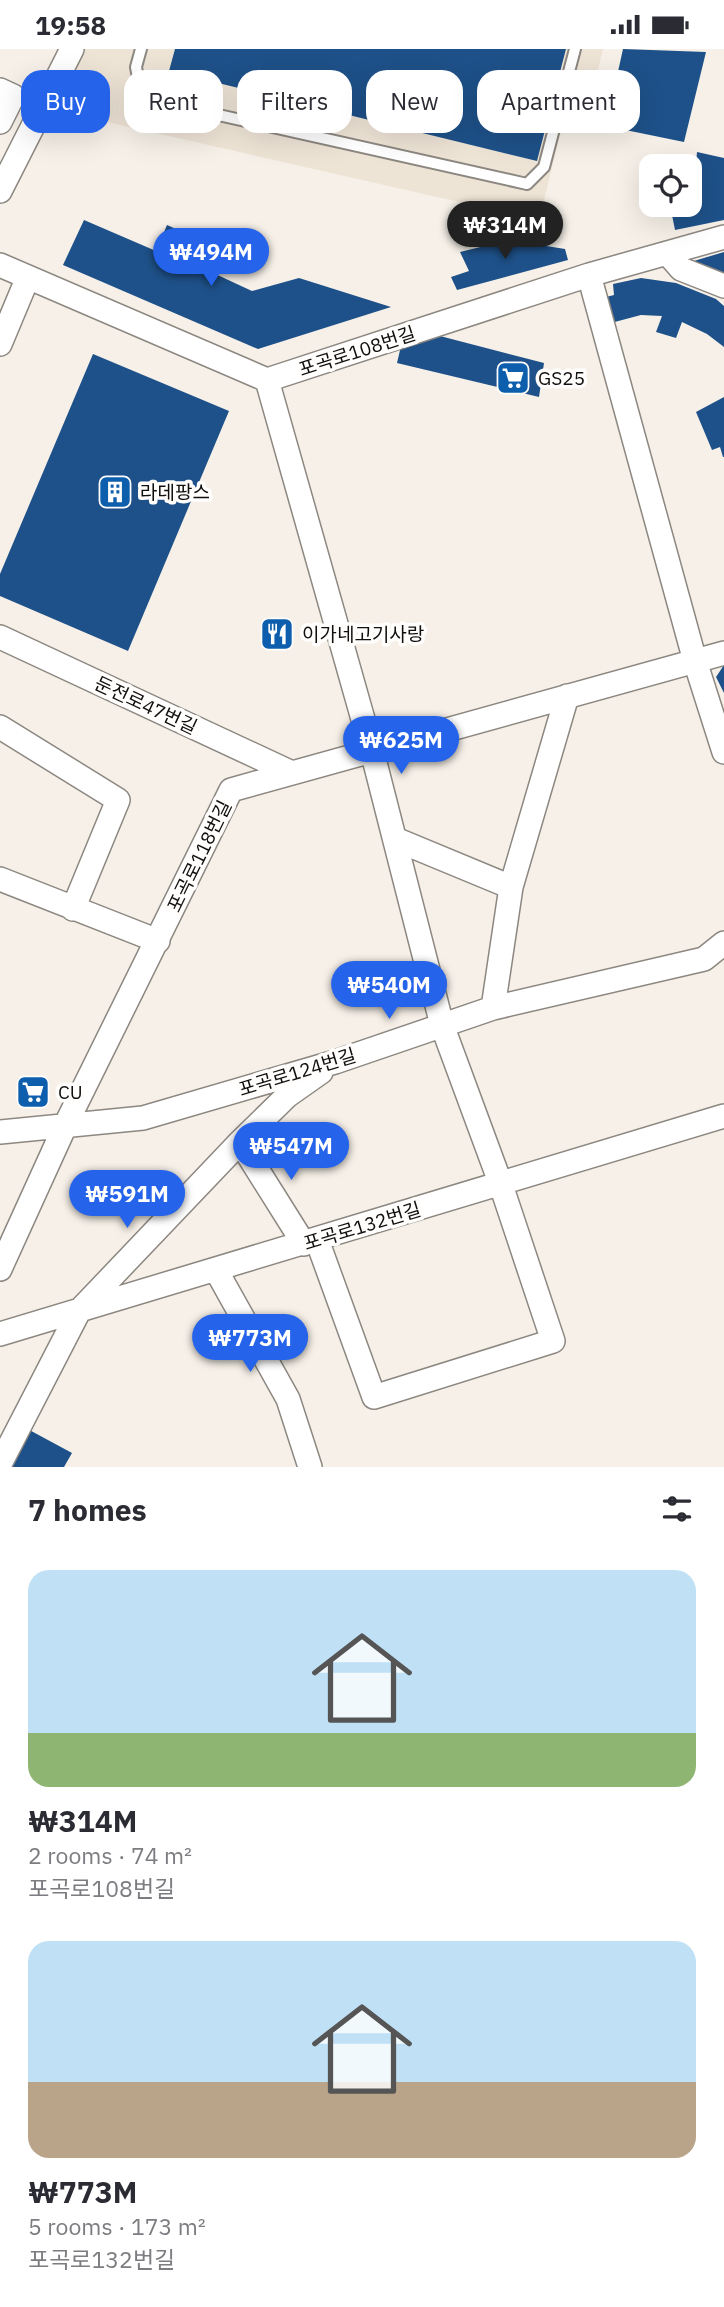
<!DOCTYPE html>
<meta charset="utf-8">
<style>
:root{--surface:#fff;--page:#f2f2f3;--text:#2b2b33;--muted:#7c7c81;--accent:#2563eb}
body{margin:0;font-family:"IBM Plex Sans","Noto Sans KR",sans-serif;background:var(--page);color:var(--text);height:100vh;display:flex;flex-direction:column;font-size:26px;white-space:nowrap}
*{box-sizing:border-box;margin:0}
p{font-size:23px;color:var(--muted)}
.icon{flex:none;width:38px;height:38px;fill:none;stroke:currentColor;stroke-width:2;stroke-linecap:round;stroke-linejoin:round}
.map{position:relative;height:1418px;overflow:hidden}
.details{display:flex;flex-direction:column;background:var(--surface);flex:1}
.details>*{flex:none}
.guide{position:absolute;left:21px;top:21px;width:682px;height:63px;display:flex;gap:14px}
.tools{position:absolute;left:639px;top:105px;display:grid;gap:14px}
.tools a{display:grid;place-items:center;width:63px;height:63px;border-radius:14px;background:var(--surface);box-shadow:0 7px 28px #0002;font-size:35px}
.price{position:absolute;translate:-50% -60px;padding:0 16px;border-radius:24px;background:var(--accent);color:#fff;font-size:23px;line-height:46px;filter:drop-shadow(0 2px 4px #0008)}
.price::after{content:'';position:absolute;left:50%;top:42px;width:21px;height:16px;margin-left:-10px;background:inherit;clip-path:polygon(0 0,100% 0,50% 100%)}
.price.current{background:#222;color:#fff}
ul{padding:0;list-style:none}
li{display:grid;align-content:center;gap:14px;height:371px;padding:0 28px}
li span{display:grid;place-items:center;height:217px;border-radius:21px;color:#555}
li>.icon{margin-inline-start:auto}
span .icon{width:126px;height:126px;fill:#fffc;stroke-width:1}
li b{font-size:30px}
h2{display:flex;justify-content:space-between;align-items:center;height:84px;padding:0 28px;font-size:30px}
.pill{padding:0 24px;border-radius:21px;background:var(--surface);box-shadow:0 7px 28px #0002;font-size:24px;line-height:63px}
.pill.current{background:var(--accent);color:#fff}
.status{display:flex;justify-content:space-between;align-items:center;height:49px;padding:0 35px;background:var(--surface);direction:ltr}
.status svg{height:19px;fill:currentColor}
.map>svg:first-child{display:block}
.built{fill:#eee4d6}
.building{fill:#1e5189}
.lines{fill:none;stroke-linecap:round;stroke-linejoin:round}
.lane-casing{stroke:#8c8780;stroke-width:14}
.street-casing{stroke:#8c8780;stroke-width:26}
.lane{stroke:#fff;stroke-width:10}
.street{stroke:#fff;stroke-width:23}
.labels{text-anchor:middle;stroke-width:7;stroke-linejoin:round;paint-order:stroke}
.street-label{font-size:19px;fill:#110f0d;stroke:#fffefc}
.poi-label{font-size:19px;fill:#110f0d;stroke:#fffefc;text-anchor:start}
</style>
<div class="status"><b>19:58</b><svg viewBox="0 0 49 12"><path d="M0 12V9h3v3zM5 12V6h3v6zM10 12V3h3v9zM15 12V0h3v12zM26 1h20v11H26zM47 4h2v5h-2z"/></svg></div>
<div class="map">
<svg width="724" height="1418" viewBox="0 0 724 1418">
<rect width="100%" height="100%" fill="#f6f0e8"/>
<path class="built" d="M72,0H603L588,62L566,63L539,171L45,59Z"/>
<path class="building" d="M175,0H566L537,112L169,22Z
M623,0L706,3L684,93L606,77Z
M697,103L724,109V171L675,181L670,156H690V137H694Z
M84,171L156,202L167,176L223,201L211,223L252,242L299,229L391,258L258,300L63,216Z
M509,191L565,200L568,211L457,241L451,228L469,222L460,203Z
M724,203V227L687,214Z
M641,229L676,234L716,250L724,257V298L707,285L682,273L676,289L656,283L662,267L641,266L607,275L602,249L614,246L613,235Z
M440,287L544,314L539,348L397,314L401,297Z
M93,305L229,362L128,602L0,547V525Z
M724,348V408H723L720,398L712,401L696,363Z
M724,616V644L716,628Z
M22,1377L72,1404L64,1418H0Z"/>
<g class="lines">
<defs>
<path id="lane" d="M141,0L136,18L141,45L165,54L527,135L544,118L575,0"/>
<path id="street" d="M0,41L13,47L0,73
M0,142L72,0
M667,204L681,220L724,237
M0,216L267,331L589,226L724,188
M589,226L695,612L724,703
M0,295L28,228
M267,331L372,702L442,976L500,1133L553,1292L374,1348L317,1191
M0,588L292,724
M0,678L118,751L73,860
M395,790L511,838
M0,830L158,892
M493,959L511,838L567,647
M0,1083L143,1069L335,1013L493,959L704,910L724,894
M240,1093L304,1195
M0,1220L65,1077L231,741L724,604
M216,1221L288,1350L310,1418
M0,1285L724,1067
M0,1415L79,1262L240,1093L287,1047L321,1023"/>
</defs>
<use href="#lane" class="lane-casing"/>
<use href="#street" class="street-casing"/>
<use href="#lane" class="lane"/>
<use href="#street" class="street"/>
</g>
<defs>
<symbol id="supermarket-square" viewBox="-11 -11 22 22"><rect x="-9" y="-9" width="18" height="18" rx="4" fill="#0d5fae" stroke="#fffefc"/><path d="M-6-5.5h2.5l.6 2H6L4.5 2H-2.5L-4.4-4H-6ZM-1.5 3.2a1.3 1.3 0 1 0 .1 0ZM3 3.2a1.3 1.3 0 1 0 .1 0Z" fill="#fff"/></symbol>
<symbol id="building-square" viewBox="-11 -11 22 22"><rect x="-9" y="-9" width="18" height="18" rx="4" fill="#0d5fae" stroke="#fffefc"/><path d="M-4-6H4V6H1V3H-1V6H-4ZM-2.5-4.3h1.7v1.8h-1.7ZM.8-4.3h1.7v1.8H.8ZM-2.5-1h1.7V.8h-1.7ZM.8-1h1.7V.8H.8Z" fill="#fff"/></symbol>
<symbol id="restaurant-square" viewBox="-11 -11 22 22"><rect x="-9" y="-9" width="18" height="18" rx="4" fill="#0d5fae" stroke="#fffefc"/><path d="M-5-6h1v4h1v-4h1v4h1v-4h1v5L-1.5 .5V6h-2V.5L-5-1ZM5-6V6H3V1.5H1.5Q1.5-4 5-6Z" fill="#fff"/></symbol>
</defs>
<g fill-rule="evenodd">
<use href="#supermarket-square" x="494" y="310" width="38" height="38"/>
<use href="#building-square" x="96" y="424" width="38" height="38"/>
<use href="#restaurant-square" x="258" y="566" width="38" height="38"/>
<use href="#supermarket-square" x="14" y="1024" width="38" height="38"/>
</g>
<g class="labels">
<g class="street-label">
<text transform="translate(357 302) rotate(-18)" y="7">포곡로108번길</text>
<text transform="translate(146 656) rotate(25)" y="7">둔전로47번길</text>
<text transform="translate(199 807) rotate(-64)" y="7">포곡로118번길</text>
<text transform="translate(297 1023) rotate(-17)" y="7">포곡로124번길</text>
<text transform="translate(362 1177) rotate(-17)" y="7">포곡로132번길</text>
</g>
<g class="poi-label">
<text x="538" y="336">GS25</text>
<text x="140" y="450">라데팡스</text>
<text x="302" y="592">이가네고기사랑</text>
<text x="58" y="1050">CU</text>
</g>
</g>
</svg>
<div class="tools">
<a><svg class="icon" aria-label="locate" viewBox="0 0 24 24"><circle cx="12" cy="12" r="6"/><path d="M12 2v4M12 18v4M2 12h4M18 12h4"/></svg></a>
</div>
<b class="price current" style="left:505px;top:212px">₩314M</b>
<b class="price" style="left:211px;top:239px">₩494M</b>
<b class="price" style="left:401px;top:727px">₩625M</b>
<b class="price" style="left:389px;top:972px">₩540M</b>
<b class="price" style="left:291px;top:1133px">₩547M</b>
<b class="price" style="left:127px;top:1181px">₩591M</b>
<b class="price" style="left:250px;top:1325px">₩773M</b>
<div class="guide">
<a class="pill current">Buy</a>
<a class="pill">Rent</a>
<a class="pill">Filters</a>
<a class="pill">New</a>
<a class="pill">Apartment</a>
</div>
</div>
<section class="details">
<h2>7 homes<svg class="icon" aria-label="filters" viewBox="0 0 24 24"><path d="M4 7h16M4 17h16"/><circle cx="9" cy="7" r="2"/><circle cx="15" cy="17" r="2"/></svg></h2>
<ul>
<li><span style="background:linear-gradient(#bfe0f5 75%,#8fb573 0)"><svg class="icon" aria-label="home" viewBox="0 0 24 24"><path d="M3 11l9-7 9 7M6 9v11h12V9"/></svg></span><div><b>₩314M</b><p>2 rooms · 74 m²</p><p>포곡로108번길</p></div></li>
<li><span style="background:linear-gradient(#bfe0f5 65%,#b9a48a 0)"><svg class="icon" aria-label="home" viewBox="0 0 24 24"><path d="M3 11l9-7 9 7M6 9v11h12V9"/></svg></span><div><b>₩773M</b><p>5 rooms · 173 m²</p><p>포곡로132번길</p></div></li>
</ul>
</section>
